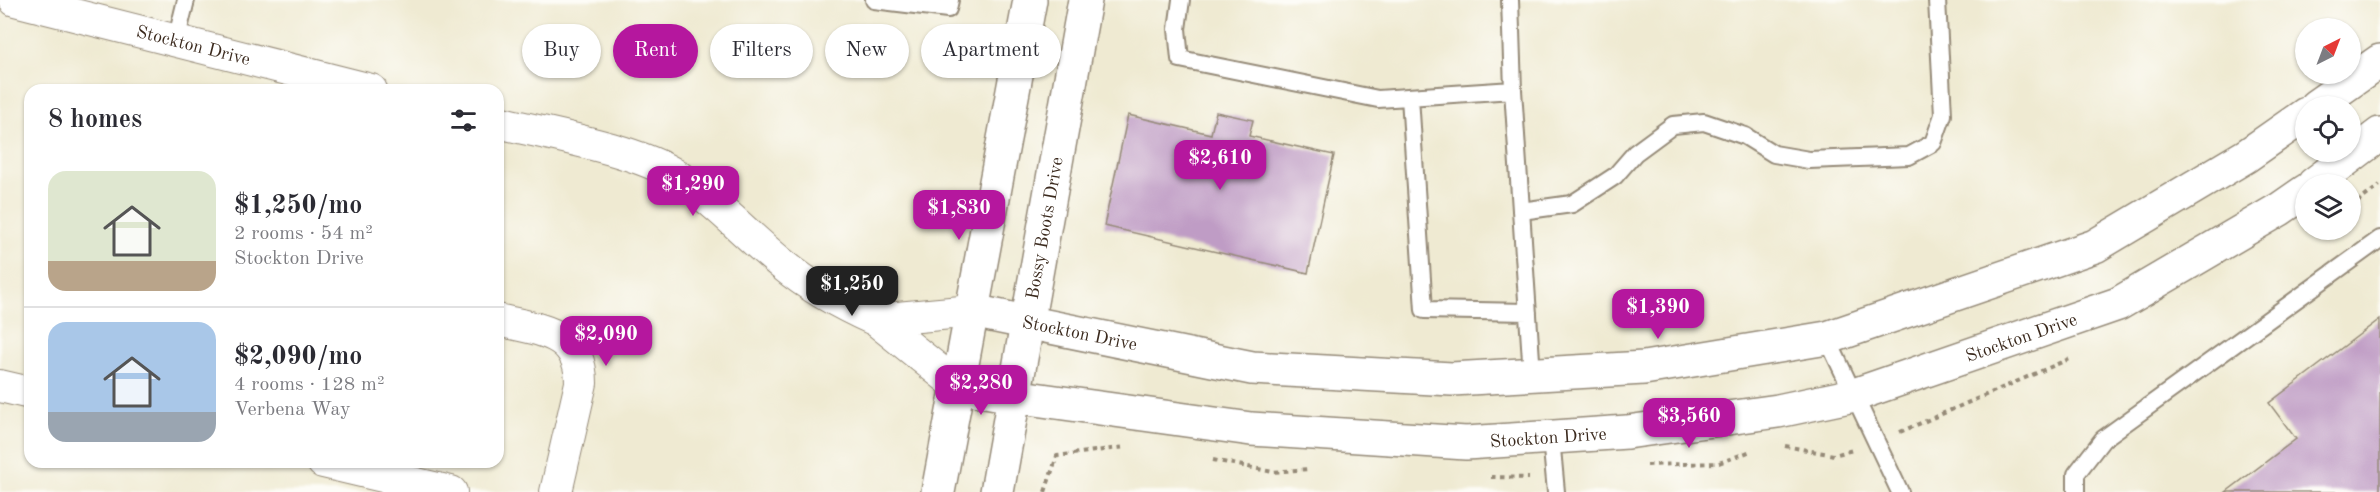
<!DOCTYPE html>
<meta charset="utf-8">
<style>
:root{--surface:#fff;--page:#f7f7f7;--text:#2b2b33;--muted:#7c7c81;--line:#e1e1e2;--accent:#b5179e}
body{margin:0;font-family:"Old Standard TT",serif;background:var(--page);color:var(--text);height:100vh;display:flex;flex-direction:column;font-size:22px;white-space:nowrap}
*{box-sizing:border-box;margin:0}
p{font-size:20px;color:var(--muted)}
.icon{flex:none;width:33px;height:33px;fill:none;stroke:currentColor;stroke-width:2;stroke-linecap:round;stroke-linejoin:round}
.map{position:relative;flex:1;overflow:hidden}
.details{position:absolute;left:24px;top:84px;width:480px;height:384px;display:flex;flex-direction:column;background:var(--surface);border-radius:18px;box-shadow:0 2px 4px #0004}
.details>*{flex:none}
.guide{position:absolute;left:522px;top:24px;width:570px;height:54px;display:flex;gap:12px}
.needle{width:39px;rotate:42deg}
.controls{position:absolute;left:2295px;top:18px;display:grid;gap:12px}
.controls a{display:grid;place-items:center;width:66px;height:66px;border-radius:50%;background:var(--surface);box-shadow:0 2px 4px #0004;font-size:30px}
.price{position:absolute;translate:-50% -51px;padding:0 14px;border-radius:12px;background:var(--accent);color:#fff;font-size:20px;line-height:39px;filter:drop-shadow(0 2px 3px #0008)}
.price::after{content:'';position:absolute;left:50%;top:36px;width:18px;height:14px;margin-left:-9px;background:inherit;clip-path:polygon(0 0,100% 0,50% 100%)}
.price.selected{background:#222;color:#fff}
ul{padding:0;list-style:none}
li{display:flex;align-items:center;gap:18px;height:150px;padding:0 24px}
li+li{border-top:2px solid var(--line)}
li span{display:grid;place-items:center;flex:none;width:168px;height:120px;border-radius:18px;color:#555}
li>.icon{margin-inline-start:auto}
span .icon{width:72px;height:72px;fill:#fffc;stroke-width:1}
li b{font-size:26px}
h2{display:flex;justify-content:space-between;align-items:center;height:72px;padding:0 24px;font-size:26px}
.chip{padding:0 21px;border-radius:27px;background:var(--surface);box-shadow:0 2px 4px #0004;font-size:21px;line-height:54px}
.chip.selected{background:var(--accent);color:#fff}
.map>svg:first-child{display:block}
.building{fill:#bf9cc5}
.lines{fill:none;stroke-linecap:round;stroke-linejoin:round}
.lane-casing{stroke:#958a78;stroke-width:20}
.street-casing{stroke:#958a78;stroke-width:34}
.secondary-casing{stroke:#958a78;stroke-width:36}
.path{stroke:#958a78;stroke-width:4;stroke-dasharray:4.5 4.5;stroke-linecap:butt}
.lane{stroke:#fff;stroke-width:16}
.street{stroke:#fff;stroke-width:32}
.secondary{stroke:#fff;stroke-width:33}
.labels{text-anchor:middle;stroke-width:6;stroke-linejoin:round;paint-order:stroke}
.street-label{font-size:18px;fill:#3b2a1e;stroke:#fdfcf7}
</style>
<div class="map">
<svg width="2380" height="492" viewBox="0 0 2380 492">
<rect width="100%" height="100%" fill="#fdfcf7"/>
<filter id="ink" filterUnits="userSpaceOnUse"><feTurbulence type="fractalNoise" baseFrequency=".0167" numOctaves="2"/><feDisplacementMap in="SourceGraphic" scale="12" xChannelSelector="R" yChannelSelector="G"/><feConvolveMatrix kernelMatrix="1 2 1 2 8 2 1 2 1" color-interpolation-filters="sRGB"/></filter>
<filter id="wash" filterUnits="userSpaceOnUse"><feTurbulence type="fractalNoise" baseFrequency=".008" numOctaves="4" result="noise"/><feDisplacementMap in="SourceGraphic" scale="24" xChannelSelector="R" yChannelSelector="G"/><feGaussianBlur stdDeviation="1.35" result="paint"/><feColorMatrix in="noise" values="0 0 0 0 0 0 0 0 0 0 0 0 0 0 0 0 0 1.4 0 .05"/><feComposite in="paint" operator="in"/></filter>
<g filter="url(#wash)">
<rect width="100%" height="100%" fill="#efead2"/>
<g id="blocks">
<path class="building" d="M1216,112L1253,120L1249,136L1334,155L1308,273L1104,226L1128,115L1211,134Z
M2380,319V492H2226L2296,439L2269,403Z"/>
</g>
</g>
<g filter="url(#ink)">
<use href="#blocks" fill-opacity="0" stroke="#958a78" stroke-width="1.5"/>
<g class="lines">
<defs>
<path id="lane" d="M874,0L948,9L950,0
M1181,0L1177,29L1180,59L1378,99L1513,90L1532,375
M1510,0L1513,90
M176,41L186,0
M1410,97L1424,310L1528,312
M1521,211L1572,204L1615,176L1635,153L1673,125L1704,122L1745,136L1774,154L1809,160L1909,156L1933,143L1943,115L1937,0
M1827,338L1900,492
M1551,438L1556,492
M2076,492V474L2103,439L2380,239"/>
<g id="street">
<path id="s1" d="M15,0L371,90"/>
<path d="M498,122C547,134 636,149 677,176C716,201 746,235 782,264C811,288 842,305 876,320"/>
<path d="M498,320C539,330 581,331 581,383L556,492"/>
<path d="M0,386L30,393"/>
<path d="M958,386L876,320L972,311"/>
<path d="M323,462L451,492"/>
</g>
<g id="secondary">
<path d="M2316,106L2380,61"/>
<path d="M2314,184L2380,134"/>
<path id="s2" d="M972,311L1252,368L1452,379L1644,368L1827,338L2095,246L2246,156L2306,114"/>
<path id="s3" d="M958,386L1013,396L1251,429L1466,443L1627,432L1778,411L1854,395L2118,304L2280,209L2306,191"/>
<path d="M938,492L1030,0"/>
<path id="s4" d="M997,492L1085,0"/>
</g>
</defs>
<use href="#lane" class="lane-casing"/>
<use href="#street" class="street-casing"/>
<use href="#secondary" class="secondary-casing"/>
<path class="path" d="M2350,208L2380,185
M1900,432L2069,359
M1785,446L1834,455L1853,450
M1213,460L1273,472L1309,469
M1647,465L1719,463L1751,451
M1491,477L1529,478
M1045,492L1057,456L1126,447"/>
<use href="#lane" class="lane"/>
<use href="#street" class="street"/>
<use href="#secondary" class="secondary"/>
</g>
</g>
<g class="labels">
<g class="street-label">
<text dy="6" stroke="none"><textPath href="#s1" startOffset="184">Stockton Drive</textPath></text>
<text dy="6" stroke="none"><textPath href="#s4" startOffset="268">Bossy Boots Drive</textPath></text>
<text dy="6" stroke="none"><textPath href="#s2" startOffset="110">Stockton Drive</textPath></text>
<text dy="6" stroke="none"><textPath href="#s3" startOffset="1080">Stockton Drive</textPath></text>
<text dy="6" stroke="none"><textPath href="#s3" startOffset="594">Stockton Drive</textPath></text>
</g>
</g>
</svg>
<div class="controls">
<a><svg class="needle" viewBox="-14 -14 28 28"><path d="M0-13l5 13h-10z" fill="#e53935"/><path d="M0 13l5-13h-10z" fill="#7c7c81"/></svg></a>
<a><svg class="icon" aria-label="locate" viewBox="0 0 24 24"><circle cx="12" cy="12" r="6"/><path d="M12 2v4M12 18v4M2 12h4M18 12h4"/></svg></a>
<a><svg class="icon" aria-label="layers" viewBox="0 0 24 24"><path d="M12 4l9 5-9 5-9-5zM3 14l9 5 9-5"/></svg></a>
</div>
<b class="price" style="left:1220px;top:191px">$2,610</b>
<b class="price" style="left:693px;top:217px">$1,290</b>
<b class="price" style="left:959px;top:241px">$1,830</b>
<b class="price selected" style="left:852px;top:317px">$1,250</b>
<b class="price" style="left:1658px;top:340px">$1,390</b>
<b class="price" style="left:606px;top:367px">$2,090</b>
<b class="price" style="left:981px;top:416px">$2,280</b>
<b class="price" style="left:1689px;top:449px">$3,560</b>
<div class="guide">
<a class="chip">Buy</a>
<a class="chip selected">Rent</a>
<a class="chip">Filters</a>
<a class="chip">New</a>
<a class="chip">Apartment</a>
</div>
<section class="details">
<h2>8 homes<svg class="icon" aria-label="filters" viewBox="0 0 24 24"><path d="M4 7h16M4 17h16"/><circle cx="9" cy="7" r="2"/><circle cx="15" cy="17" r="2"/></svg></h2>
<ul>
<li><span style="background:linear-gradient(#dfe7d0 75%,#b9a48a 0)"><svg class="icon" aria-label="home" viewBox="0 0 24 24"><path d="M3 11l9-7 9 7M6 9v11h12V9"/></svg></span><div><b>$1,250/mo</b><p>2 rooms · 54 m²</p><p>Stockton Drive</p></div></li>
<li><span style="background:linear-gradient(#a9c7e8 75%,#9aa5b1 0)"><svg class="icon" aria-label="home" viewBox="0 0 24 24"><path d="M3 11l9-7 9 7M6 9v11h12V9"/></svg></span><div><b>$2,090/mo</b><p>4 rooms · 128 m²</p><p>Verbena Way</p></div></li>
</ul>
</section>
</div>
